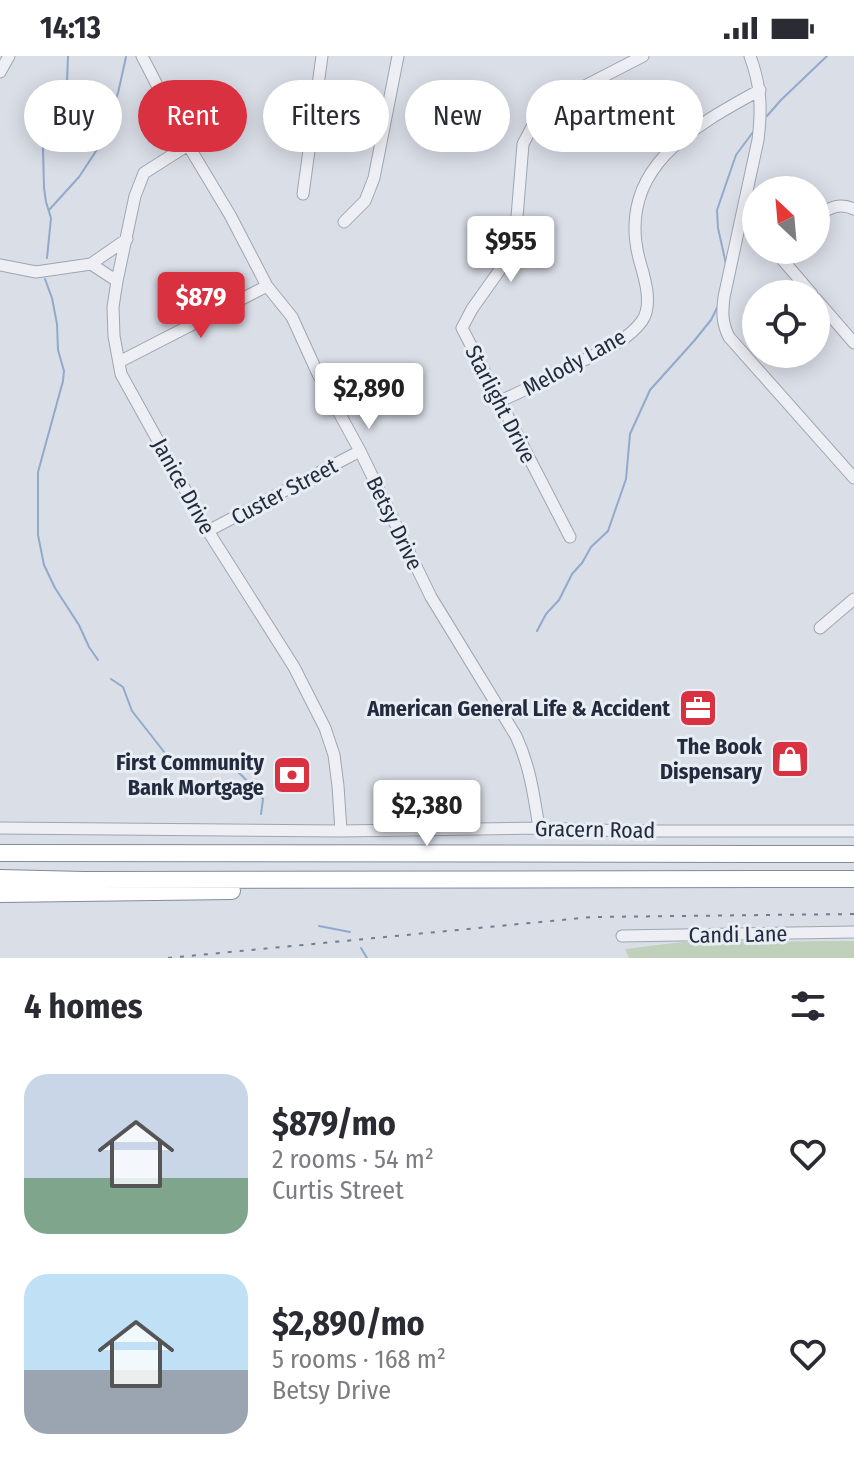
<!DOCTYPE html>
<meta charset="utf-8">
<style>
:root{--surface:#fff;--page:#f7f7f7;--text:#2b2b33;--muted:#7c7c81;--accent:#da3140}
body{margin:0;font-family:"Fira Sans Condensed",sans-serif;background:var(--page);color:var(--text);height:100vh;display:flex;flex-direction:column;font-size:30px;white-space:nowrap}
*{box-sizing:border-box;margin:0}
p{font-size:26px;color:var(--muted)}
.icon{flex:none;width:44px;height:44px;fill:none;stroke:currentColor;stroke-width:2;stroke-linecap:round;stroke-linejoin:round}
.map{position:relative;height:902px;overflow:hidden}
.sheet{display:flex;flex-direction:column;background:var(--surface);flex:1}
.sheet>*{flex:none}
.hud{position:absolute;left:24px;top:24px;width:806px;height:72px;display:flex;gap:16px}
.needle{width:52px;rotate:334deg}
.fabs{position:absolute;left:742px;top:120px;display:grid;gap:16px}
.fabs a{display:grid;place-items:center;width:88px;height:88px;border-radius:50%;background:var(--surface);box-shadow:0 4px 20px #0003;font-size:40px}
.price{position:absolute;translate:-50% -68px;padding:0 18px;border-radius:8px;background:#fff;color:#222;font-size:26px;line-height:52px;filter:drop-shadow(0 2px 4px #0008)}
.price::after{content:'';position:absolute;left:50%;top:48px;width:24px;height:18px;margin-left:-12px;background:inherit;clip-path:polygon(0 0,100% 0,50% 100%)}
.price.selected{background:var(--accent);color:#fff}
ul{padding:0;list-style:none}
li{display:flex;align-items:center;gap:24px;height:200px;padding:0 24px}
li span{display:grid;place-items:center;flex:none;width:224px;height:160px;border-radius:24px;color:#555}
li>.icon{margin-inline-start:auto}
span .icon{width:96px;height:96px;fill:#fffc;stroke-width:1}
li b{font-size:34px}
h2{display:flex;justify-content:space-between;align-items:center;height:96px;padding:0 24px;font-size:34px}
.chip{padding:0 28px;border-radius:36px;background:var(--surface);box-shadow:0 4px 20px #0003;font-size:28px;line-height:72px}
.chip.selected{background:var(--accent);color:#fff}
.status{display:flex;justify-content:space-between;align-items:center;height:56px;padding:0 40px;background:var(--surface);direction:ltr}
.status svg{height:22px;fill:currentColor}
.map>svg:first-child{display:block}
.green{fill:#bfd1bb}
.lines{fill:none;stroke-linecap:round;stroke-linejoin:round}
.stream{stroke:#91a9cb;stroke-width:2}
.minor-casing{stroke:#9fa5b1;stroke-width:13}
.highway-casing{stroke:#818a9e;stroke-width:18}
.minor{stroke:#edeff5;stroke-width:11}
.highway{stroke:#fff;stroke-width:16}
.rail{stroke:#737c91;stroke-width:2;stroke-dasharray:4 8;stroke-linecap:butt}
.labels{text-anchor:middle;stroke-width:6;stroke-linejoin:round;paint-order:stroke}
.street-label{font-size:22px;fill:#232b3e;stroke:#e9edf4}
.poi-label{font-size:22px;font-weight:bold;fill:#232b3e;stroke:#e9edf4;text-anchor:end}
</style>
<div class="status"><b>14:13</b><svg viewBox="0 0 49 12"><path d="M0 12V9h3v3zM5 12V6h3v6zM10 12V3h3v9zM15 12V0h3v12zM26 1h20v11H26zM47 4h2v5h-2z"/></svg></div>
<div class="map">
<svg width="854" height="902" viewBox="0 0 854 902">
<rect width="100%" height="100%" fill="#dadee7"/>
<path class="green" d="M854,885V902H629L625,893L683,886Z"/>
<g class="lines">
<path class="stream" d="M767,60L781,44L827,0
M49,154L79,121L100,89L118,37L126,1
M47,202L51,162L46,146L44,132L43,93L46,73L67,26L68,0
M726,208L718,172L717,154L736,99L753,76
M45,223L52,242L57,268L58,294L64,315L63,325L38,416V479L44,509L55,532L79,569L89,591L98,604
M537,575L546,558L559,544L572,518L582,507L591,491L608,475L626,423L630,378L650,334L694,285L711,264L719,248
M111,623L123,631L132,655L172,706L175,705
M189,703C224,695 243,719 263,743L261,758
M319,870L350,876
M361,892L367,902"/>
<defs>
<path id="minor" d="M142,0L188,89L230,159L267,230L292,261L318,318L360,395L431,541L516,680C530,710 534,740 539,772
M750,0C761,30 762,52 758,84L724,241C722,257 722,267 729,281L854,422
M0,16L9,0
M188,89L144,117L135,140L117,225L113,251L114,280L121,318L208,475L294,611L325,672L334,699L338,730L341,775
M303,138L322,0
M742,157L756,173
M816,160C830,152 839,146 854,153
M344,166L365,145L374,122L398,0
M774,194L812,238
M91,208L117,225
M0,209L36,216L91,208L127,183
M816,243L854,287
M119,306L267,230
M500,345C528,333 555,319 582,305C604,294 627,285 642,265C653,249 645,223 640,206C614,114 692,71 760,34
M208,475L360,395
M570,481L462,272L472,253L499,215L507,199L516,173L523,88L533,69L548,49L643,0
M820,572L854,543
M0,772L341,775L539,772L627,775H854
M622,880L854,876"/>
<path id="highway" d="M0,797L854,798
M0,822L84,824L854,823
M0,838L232,835"/>
</defs>
<use href="#minor" class="minor-casing"/>
<use href="#highway" class="highway-casing"/>
<use href="#minor" class="minor"/>
<use href="#highway" class="highway"/>
<path class="rail" d="M168,902L592,861L854,858"/>
</g>
<defs>
<symbol id="office-square" viewBox="-11 -11 22 22"><rect x="-9" y="-9" width="18" height="18" rx="4" fill="#da3140" stroke="#e9edf4"/><path d="M-6-3h4V-5.5h4V-3h4V5H-6ZM-1-4.5V-3h2v-1.5ZM-6 0V1H6V0Z" fill="#fff"/></symbol>
<symbol id="shop-square" viewBox="-11 -11 22 22"><rect x="-9" y="-9" width="18" height="18" rx="4" fill="#da3140" stroke="#e9edf4"/><path d="M-5-2.5h2.3a2.7 3.5 0 0 1 5.4 0H5L5.5 6h-11ZM-1.5-2.5h3a1.5 2.3 0 0 0-3 0Z" fill="#fff"/></symbol>
<symbol id="bank-square" viewBox="-11 -11 22 22"><rect x="-9" y="-9" width="18" height="18" rx="4" fill="#da3140" stroke="#e9edf4"/><path d="M-6-4H6V4H-6ZM0-2.3a2.3 2.3 0 1 0 0 4.6a2.3 2.3 0 1 0 0-4.6Z" fill="#fff"/></symbol>
</defs>
<g fill-rule="evenodd">
<use href="#office-square" x="676" y="630" width="44" height="44"/>
<use href="#shop-square" x="768" y="681" width="44" height="44"/>
<use href="#bank-square" x="270" y="697" width="44" height="44"/>
</g>
<g class="labels">
<g class="street-label">
<text transform="translate(574 306) rotate(-29)" y="8">Melody Lane</text>
<text transform="translate(501 348) rotate(63)" y="8">Starlight Drive</text>
<text transform="translate(184 430) rotate(61)" y="8">Janice Drive</text>
<text transform="translate(284 435) rotate(-28)" y="8">Custer Street</text>
<text transform="translate(395 467) rotate(64)" y="8">Betsy Drive</text>
<text transform="translate(595 773) rotate(1)" y="8">Gracern Road</text>
<text transform="translate(738 878) rotate(-1)" y="8">Candi Lane</text>
</g>
<g class="poi-label">
<text x="670" y="660">American General Life &amp; Accident</text>
<text x="762" y="698">The Book<tspan x="762" dy="25">Dispensary</tspan></text>
<text x="264" y="714">First Community<tspan x="264" dy="25">Bank Mortgage</tspan></text>
</g>
</g>
</svg>
<div class="fabs">
<a><svg class="needle" viewBox="-14 -14 28 28"><path d="M0-13l5 13h-10z" fill="#e53935"/><path d="M0 13l5-13h-10z" fill="#7c7c81"/></svg></a>
<a><svg class="icon" aria-label="locate" viewBox="0 0 24 24"><circle cx="12" cy="12" r="6"/><path d="M12 2v4M12 18v4M2 12h4M18 12h4"/></svg></a>
</div>
<b class="price" style="left:511px;top:228px">$955</b>
<b class="price selected" style="left:201px;top:284px">$879</b>
<b class="price" style="left:369px;top:375px">$2,890</b>
<b class="price" style="left:427px;top:792px">$2,380</b>
<div class="hud">
<a class="chip">Buy</a>
<a class="chip selected">Rent</a>
<a class="chip">Filters</a>
<a class="chip">New</a>
<a class="chip">Apartment</a>
</div>
</div>
<section class="sheet">
<h2>4 homes<svg class="icon" aria-label="filters" viewBox="0 0 24 24"><path d="M4 7h16M4 17h16"/><circle cx="9" cy="7" r="2"/><circle cx="15" cy="17" r="2"/></svg></h2>
<ul>
<li><span style="background:linear-gradient(#c9d6e8 65%,#7fa58c 0)"><svg class="icon" aria-label="home" viewBox="0 0 24 24"><path d="M3 11l9-7 9 7M6 9v11h12V9"/></svg></span><div><b>$879/mo</b><p>2 rooms · 54 m²</p><p>Curtis Street</p></div><svg class="icon" aria-label="heart" viewBox="0 0 24 24"><path d="M12 20l-8-8c-3-5 5-10 8-4 3-6 11-1 8 4z"/></svg></li>
<li><span style="background:linear-gradient(#bfe0f5 60%,#9aa5b1 0)"><svg class="icon" aria-label="home" viewBox="0 0 24 24"><path d="M3 11l9-7 9 7M6 9v11h12V9"/></svg></span><div><b>$2,890/mo</b><p>5 rooms · 168 m²</p><p>Betsy Drive</p></div><svg class="icon" aria-label="heart" viewBox="0 0 24 24"><path d="M12 20l-8-8c-3-5 5-10 8-4 3-6 11-1 8 4z"/></svg></li>
</ul>
</section>
